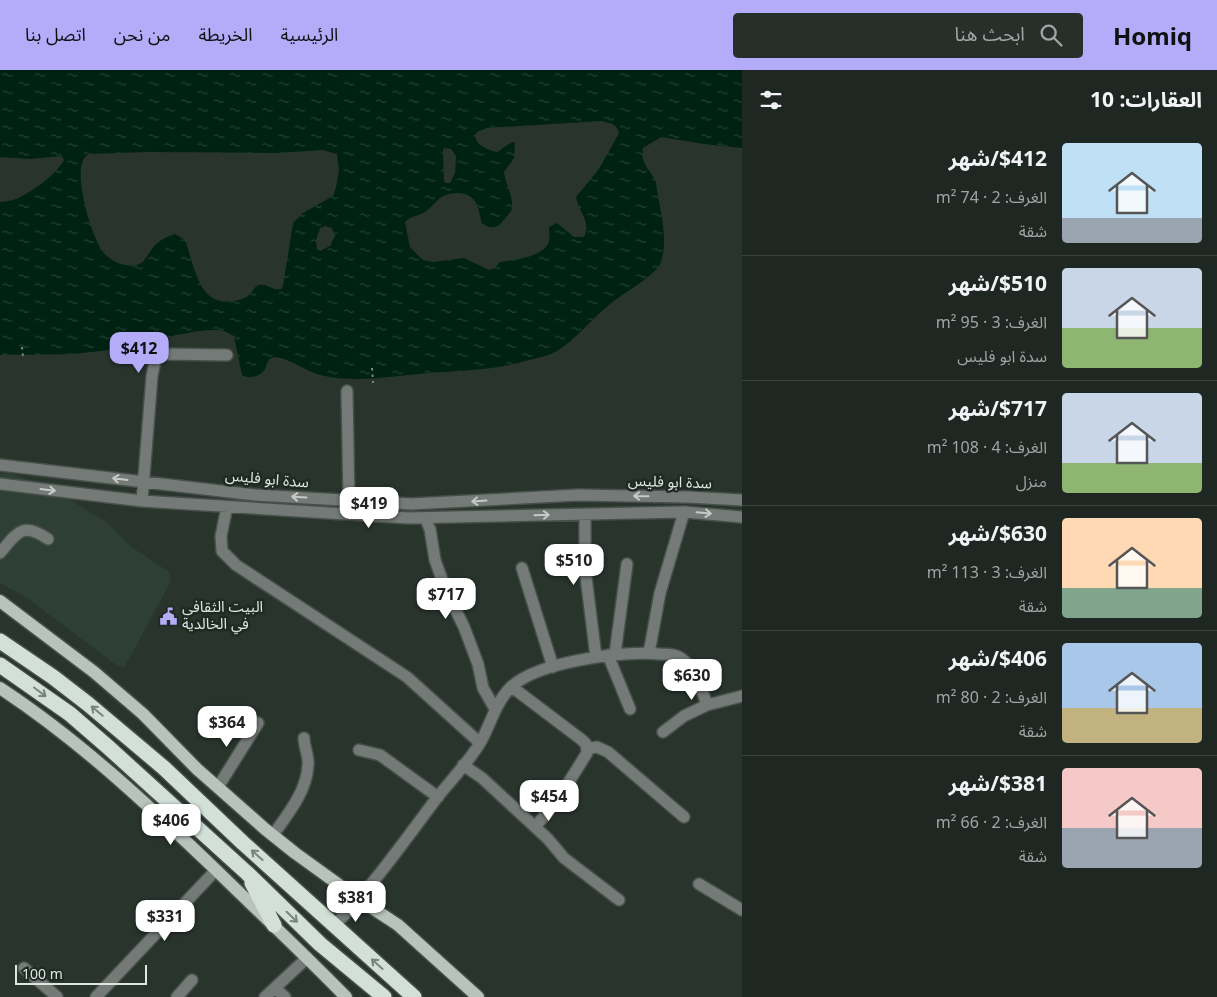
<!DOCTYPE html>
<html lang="ar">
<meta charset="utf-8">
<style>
:root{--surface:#1f2722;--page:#272f2a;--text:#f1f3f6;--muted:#a1a5a5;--line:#3c4440;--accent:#b4acf9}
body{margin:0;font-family:"Noto Sans","Noto Sans Arabic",sans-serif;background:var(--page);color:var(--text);direction:rtl;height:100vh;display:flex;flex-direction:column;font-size:19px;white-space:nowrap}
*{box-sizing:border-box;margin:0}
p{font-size:16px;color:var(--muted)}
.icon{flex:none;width:28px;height:28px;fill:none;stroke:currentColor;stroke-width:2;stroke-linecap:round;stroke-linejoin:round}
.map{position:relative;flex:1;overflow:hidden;direction:ltr}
.panel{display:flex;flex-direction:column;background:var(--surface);width:475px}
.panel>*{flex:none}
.scale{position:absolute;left:15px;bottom:12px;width:132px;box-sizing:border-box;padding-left:5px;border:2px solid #dfe6e2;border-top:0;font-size:14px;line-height:18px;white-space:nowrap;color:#dfe6e2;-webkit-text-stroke:4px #1f2a24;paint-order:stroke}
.price{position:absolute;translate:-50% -42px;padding:0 11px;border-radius:10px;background:#fff;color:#222;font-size:16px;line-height:32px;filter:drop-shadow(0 1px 2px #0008)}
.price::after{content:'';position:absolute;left:50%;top:30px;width:15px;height:11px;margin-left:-8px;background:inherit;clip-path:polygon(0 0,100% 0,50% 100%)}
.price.active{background:var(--accent);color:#111}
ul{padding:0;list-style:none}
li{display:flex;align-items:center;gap:15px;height:125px;padding:0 15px}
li+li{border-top:1px solid var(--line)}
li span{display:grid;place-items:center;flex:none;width:140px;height:100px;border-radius:5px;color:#555}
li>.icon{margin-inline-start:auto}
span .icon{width:60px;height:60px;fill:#fffc;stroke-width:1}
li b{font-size:21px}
h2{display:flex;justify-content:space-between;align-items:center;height:60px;padding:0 15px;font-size:21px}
header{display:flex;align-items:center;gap:30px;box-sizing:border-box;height:70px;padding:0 25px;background:var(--accent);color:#111}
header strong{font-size:24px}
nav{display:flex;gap:28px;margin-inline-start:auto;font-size:18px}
.search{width:350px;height:45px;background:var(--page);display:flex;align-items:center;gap:12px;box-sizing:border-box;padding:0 18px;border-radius:5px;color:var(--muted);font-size:19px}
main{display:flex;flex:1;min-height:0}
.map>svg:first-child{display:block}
.built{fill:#2e3f35}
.water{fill:url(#water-ripples);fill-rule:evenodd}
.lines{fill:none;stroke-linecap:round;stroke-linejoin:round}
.minor-casing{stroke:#46504a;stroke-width:14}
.major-casing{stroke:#46504a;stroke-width:15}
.highway-casing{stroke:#46504a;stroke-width:18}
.path{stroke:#808983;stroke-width:2;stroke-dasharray:2.5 4;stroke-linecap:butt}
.minor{stroke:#747a77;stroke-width:11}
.major{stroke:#b8c3bc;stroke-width:12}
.highway{stroke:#d2e0d8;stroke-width:15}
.oneway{stroke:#c4cbc7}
.oneway2{stroke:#78857e}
.labels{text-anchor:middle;stroke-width:5;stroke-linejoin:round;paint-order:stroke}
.street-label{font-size:15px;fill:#dfe6e2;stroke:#1f2a24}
.poi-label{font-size:15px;fill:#dfe6e2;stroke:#1f2a24;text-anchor:start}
</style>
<header>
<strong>Homiq</strong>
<div class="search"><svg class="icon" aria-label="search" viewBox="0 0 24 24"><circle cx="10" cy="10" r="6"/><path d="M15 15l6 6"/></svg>ابحث هنا</div>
<nav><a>الرئيسية</a><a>الخريطة</a><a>من نحن</a><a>اتصل بنا</a></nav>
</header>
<main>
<section class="panel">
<h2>العقارات: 10<svg class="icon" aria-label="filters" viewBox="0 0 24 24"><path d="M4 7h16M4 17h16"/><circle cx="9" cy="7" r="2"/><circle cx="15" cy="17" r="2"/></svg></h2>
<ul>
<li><span style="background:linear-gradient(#bfe0f5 75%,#9aa5b1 0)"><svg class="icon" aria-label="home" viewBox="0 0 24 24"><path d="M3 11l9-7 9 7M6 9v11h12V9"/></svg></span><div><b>$412/شهر</b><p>الغرف: 2 · 74 m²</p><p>شقة</p></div></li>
<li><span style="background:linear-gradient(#c9d6e8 60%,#8fb573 0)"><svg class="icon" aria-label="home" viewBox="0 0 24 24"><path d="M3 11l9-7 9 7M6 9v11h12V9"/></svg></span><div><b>$510/شهر</b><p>الغرف: 3 · 95 m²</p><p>سدة ابو فليس</p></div></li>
<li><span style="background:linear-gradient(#c9d6e8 70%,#8fb573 0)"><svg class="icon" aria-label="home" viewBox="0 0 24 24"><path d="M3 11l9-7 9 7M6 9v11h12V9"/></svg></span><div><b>$717/شهر</b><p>الغرف: 4 · 108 m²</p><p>منزل</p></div></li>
<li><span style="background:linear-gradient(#ffd9b3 70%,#7fa58c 0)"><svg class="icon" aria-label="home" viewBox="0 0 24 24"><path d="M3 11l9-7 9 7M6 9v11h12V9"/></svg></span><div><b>$630/شهر</b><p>الغرف: 3 · 113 m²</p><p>شقة</p></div></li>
<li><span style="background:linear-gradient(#a9c7e8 65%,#c2b280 0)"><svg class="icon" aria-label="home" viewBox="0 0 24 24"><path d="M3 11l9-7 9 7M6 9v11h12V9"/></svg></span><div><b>$406/شهر</b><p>الغرف: 2 · 80 m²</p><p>شقة</p></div></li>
<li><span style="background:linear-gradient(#f6c9c9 60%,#9aa5b1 0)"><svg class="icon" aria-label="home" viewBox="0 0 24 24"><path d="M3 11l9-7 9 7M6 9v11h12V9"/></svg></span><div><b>$381/شهر</b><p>الغرف: 2 · 66 m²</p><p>شقة</p></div></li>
</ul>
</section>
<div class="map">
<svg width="742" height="927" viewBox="0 0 742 927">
<defs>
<pattern id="water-ripples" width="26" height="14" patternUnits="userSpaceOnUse" patternTransform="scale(1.25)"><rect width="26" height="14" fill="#002212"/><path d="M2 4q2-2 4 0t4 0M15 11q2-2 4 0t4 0" fill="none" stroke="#254234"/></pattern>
</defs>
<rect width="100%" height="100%" fill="#29342d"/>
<path class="built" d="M0,403L12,404L46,415L106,452L130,476L169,502L171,511L124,598L115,594L27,528L0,513Z"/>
<path class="water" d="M0,0H742V78L704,74L661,67L643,78C640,97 652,99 656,113C659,138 669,166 661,192C656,206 621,224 609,235C590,250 575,271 555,282C547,286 538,288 529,290C496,300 463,301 428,303C395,306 362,312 330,307C311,305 298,293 281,288C265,284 269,295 263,302C258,307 248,309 242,305L234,267C225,257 206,260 193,262C159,267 126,279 92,282C62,286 30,284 0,285V132C5,131 11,131 16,129C31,123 57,104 64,90L62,86L31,89L0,87ZM601,51C609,53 617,53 619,63L599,99L576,127C578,141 592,152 584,167H574L557,153L549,157C549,163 551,171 546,177C536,188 513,190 500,192L495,198L489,200L464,188L433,192L423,190L410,177L405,152C413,144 418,147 425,142C431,138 435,132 440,128C451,121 471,120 477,135C479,140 480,147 482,154C491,158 496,160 503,151C506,147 511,143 512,138C514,129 505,112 504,102L514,88L515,73L513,72C507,74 503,79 497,82C488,80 477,76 475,66L477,62L487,58ZM444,78L451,79L456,86L455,103L450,113H446L444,111L443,80ZM322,80L337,84L339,100L336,117L333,126L303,143L293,153L283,216L281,219C273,221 267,213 259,215C253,216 253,226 242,229C199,243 196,200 185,170L175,164C169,166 162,169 157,173C146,183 146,199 126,195C117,194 108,188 103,182C92,168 68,93 89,84L147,82L278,83ZM325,156L332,158L335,166L330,176L320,181L317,179L316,170L320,158Z"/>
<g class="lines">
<defs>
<path id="minor" d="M347,321L349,431
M0,395L255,425L411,434L578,425L687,427L742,430
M0,414L142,431L408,448L684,442L742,447
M142,431L152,306L155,291L162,284L227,285
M227,437L221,466L222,481L236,495L407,607L480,673
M585,444V499L596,587
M425,448L430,459L435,490L445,518L464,557L478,594L483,618L495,639
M0,483C17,463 22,451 48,469
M522,498L553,597
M649,583L660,523L684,442
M615,584L627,494
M608,585L630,639
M512,617L582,670L586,674L587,683L557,731L535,757
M663,662L684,646L707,635
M587,679L597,677L608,682L684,747
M359,680L380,685L438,727
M463,695L482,708L548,769L564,788L619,830
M218,717L258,653
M273,765C288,744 307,721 308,695C309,686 304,677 304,668
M699,814L742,840
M334,856C372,817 403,773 436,729C450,711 468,693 480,673C491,654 495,633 511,617C539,591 623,581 660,584C668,584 676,584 682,589C695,598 702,620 707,635L742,626
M24,898L57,927
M275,918L285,927
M96,927L216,800
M177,927L192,910
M265,927L307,888"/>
<path id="major" d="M0,531L94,602L143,644L197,699L265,759L295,783L360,830L398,855L478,927
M0,618C79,670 147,734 215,799C259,842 303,883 346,927"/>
<path id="highway" d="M0,571L53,607L88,634L164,698L243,773L414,927
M0,595L70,644L108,677L247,803L320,874L384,927
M252,813L274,855"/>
</defs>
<use href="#minor" class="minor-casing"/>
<use href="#major" class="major-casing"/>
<use href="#highway" class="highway-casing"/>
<path class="path" d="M22,277L23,287
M372,298L373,313"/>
<use href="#minor" class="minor"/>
<use href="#major" class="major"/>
<use href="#highway" class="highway"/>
</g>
<defs><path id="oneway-shaft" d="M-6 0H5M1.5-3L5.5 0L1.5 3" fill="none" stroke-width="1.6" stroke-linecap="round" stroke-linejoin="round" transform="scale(1.25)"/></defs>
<g class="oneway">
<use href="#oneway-shaft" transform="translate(120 409) rotate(-173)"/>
<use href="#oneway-shaft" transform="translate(48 420) rotate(7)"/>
<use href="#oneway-shaft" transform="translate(641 426) rotate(-179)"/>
<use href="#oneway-shaft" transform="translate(299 427) rotate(-177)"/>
<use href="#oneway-shaft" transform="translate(479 431) rotate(176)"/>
<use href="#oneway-shaft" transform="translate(704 443) rotate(5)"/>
<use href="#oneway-shaft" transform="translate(542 445) rotate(-2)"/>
</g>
<g class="oneway2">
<use href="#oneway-shaft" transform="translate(40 622) rotate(37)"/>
<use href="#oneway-shaft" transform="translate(97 641) rotate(-140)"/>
<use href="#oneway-shaft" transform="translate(257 785) rotate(-138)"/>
<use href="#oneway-shaft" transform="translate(292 847) rotate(44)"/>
<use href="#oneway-shaft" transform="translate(377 894) rotate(-138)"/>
</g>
<defs>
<symbol id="civic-bare" viewBox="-9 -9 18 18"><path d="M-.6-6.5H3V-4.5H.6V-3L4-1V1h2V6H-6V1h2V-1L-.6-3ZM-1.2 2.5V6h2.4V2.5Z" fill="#b4acf9" stroke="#1f2a24" stroke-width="2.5" paint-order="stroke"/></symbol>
</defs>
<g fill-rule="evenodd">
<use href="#civic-bare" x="156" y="534" width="25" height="25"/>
</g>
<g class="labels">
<g class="street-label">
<text transform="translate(267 409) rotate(5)" y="5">سدة ابو فليس</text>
<text transform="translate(670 412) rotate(2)" y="5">سدة ابو فليس</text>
</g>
<g class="poi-label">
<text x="182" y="542">البيت الثقافي<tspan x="182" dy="17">في الخالدية</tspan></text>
</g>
</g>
</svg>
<div class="scale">100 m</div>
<b class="price active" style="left:139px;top:304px">$412</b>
<b class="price" style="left:369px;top:459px">$419</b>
<b class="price" style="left:574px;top:516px">$510</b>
<b class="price" style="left:446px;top:550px">$717</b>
<b class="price" style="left:692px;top:631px">$630</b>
<b class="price" style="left:227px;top:678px">$364</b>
<b class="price" style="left:549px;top:752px">$454</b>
<b class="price" style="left:171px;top:776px">$406</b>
<b class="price" style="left:356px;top:853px">$381</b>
<b class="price" style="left:165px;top:872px">$331</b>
</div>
</main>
